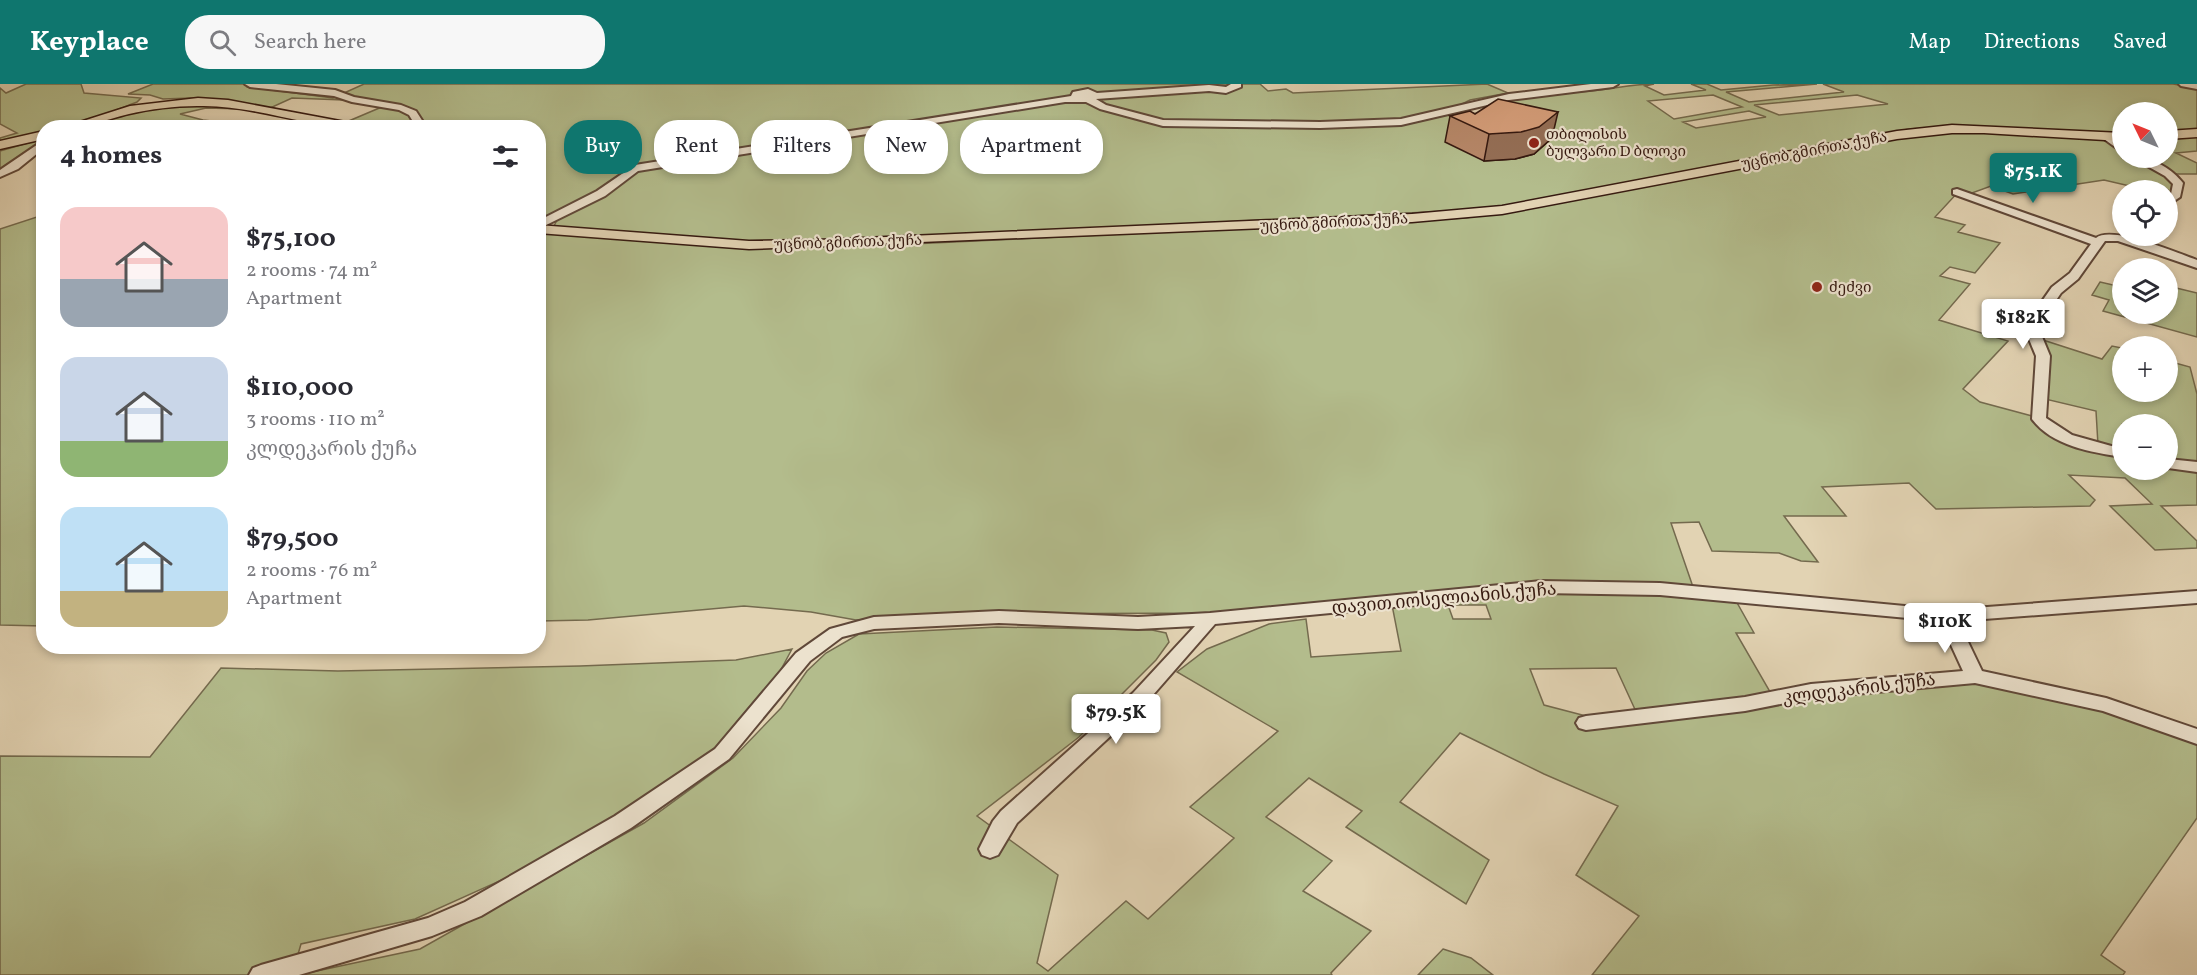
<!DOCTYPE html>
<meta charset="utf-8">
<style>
:root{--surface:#fff;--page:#f7f7f7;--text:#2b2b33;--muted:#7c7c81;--accent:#0f766e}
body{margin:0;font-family:Vollkorn,"Noto Serif Georgian",serif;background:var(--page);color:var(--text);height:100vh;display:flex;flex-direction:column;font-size:22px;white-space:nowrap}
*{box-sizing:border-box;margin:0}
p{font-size:20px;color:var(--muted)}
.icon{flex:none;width:33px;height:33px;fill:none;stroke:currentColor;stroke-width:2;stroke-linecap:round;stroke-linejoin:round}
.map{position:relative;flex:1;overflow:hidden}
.drawer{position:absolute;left:36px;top:36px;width:510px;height:534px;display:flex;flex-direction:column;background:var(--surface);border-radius:24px;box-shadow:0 3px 9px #0003}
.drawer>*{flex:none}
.hud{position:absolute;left:564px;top:36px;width:570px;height:54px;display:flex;gap:12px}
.needle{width:39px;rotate:313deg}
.buttons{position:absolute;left:2112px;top:18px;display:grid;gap:12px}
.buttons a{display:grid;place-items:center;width:66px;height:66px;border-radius:50%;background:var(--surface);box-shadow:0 3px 9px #0003;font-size:30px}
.price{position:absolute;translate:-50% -51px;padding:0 14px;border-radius:6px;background:#fff;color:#222;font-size:20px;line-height:39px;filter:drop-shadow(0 2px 3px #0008)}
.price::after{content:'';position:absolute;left:50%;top:36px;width:18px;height:14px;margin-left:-9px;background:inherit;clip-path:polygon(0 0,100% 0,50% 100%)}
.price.selected{background:var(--accent);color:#fff}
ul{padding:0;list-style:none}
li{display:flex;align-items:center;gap:18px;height:150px;padding:0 24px}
li span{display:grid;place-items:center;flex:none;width:168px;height:120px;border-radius:18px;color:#555}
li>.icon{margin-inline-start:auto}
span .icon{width:72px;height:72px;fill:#fffc;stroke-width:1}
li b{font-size:26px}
h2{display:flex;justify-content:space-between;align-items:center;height:72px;padding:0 24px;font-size:26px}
.pill{padding:0 21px;border-radius:24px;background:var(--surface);box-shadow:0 3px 9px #0003;font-size:21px;line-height:54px}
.pill.selected{background:var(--accent);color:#fff}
header{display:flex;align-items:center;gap:36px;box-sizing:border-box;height:84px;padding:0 30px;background:var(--accent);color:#fff}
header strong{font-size:28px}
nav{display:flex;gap:33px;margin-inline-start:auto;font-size:21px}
.search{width:420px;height:54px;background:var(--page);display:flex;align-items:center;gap:15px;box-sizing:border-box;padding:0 21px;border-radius:24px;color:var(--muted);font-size:22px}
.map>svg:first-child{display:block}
.green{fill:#b3bc8c;stroke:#746a4e;stroke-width:1.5;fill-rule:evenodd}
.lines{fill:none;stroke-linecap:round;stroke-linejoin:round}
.minor-casing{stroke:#604839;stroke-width:4}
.major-casing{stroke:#351910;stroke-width:3}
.minor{fill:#ece2ce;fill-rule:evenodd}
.major{fill:#e2d3b3;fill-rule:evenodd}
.wall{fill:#b68768;stroke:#351910;stroke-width:1.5}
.shaded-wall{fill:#946e55;stroke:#351910;stroke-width:1.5}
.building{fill:#d49d79;stroke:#351910;stroke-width:1.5}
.poi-dot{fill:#8f2418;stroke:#ece2ce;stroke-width:2}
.labels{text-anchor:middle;stroke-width:4.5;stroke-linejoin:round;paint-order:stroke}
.far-poi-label{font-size:15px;fill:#351910;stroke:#ece2ce;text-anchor:start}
.far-street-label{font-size:15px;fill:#351910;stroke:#ece2ce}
.street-label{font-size:18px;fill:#351910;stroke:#ece2ce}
</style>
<header>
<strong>Keyplace</strong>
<div class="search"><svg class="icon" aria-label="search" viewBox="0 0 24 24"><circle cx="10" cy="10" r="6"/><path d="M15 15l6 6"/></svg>Search here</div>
<nav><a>Map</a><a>Directions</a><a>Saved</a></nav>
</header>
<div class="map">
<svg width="2197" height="891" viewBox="0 0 2197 891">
<rect width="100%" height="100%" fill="#e2d3b3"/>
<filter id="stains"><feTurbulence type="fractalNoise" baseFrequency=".00333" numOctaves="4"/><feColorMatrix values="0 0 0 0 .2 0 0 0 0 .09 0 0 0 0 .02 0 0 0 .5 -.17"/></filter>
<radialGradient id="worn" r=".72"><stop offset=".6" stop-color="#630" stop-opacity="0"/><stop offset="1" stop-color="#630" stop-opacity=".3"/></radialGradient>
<path class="green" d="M26,0H81L84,9L141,14L137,18C108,29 75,43 44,44L43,48L0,59V54L17,49L0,40V4L6,9Z
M153,0H252L248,3L333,14L364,0H1260L1268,7L1286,5L1293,9L1487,0L1508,9L1470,16L1456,23C1465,31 1475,30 1487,29C1497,28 1501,18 1510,16C1531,9 1553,9 1575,8C1601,8 1627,0 1654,0L1645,2L1664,11L1706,6L1691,0H1707L1721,6L1773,1L1817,0L1726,8L1749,18L1844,8L1823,0H2173L2197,4V46L2168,48V28H2122V51L1938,43L1909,45L1488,125L854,156L751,158L553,144L557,136L549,133L539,136L538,44L368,43L344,39L384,22L344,16L292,14L268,25L191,14L163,15L150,11L128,10ZM1713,11L1742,23L1674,35L1648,17ZM1857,11L1888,20L1779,31L1754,21ZM1749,27L1766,33L1696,44L1683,38Z
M213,21L244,25L206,24L180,30L203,36L229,39L216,43L75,44L109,32L151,24Z
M1984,47L2107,55L2122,64V74C2142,74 2160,83 2174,98L2172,109L2168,112V106H2147L2104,96L2013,110L1991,102L1972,109L1960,106L1935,133L1965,141L1958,148L2000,159L1975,189L1950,183L1940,192L1970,200L1939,236L2008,257L1963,305L1980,318L2032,332L2072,358L2122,372V386H2168V382L2197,385V421L2161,422L2197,457V464L2155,466L2110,422L2152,420L2125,394L2069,391L2095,416L2090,422L1936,425L1909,399L1822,403L1846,432H1784L1818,478L1801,477L1779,469L1712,467L1699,438L1671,439L1693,503L1651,499L1229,529L958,530L856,536L811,528L744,522L588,536L539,537L538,152L544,149L747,164L869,162L1466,134L1925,49Z
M2197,50V67L2176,69L2197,79V90H2172L2145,74H2168V52Z
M38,56H41L40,59L0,85V67Z
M43,131V542L0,541V145Z
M2100,198L2122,203V230H2168V202L2197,209V253L2103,227L2109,216L2092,211Z
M2043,256L2102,275L2112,262L2122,264V308H2168V277L2190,283L2197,310V381L2168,377V340H2122V367L2098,361L2096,327L2045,315Z
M1535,508L1680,511L1736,517L1754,549H1736L1777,620L1829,610L1977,596L2108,627L2197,658V734L2101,871L2125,888L2123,891H1592L1639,832L1576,791L1618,722L1544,690L1460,649L1400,718L1489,776L1466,820L1346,743L1362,727L1309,694L1266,733L1332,777L1303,807L1371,847L1331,889L1332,891H298L420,865L644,739L733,674L781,624L807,587L826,569L859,550L997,543L1152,546L1166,549L1169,558L1156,576L1079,653L977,732L1058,791L1037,879L1048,887L1126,817L1148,835L1234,754L1190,723L1278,647L1177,588L1207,565L1269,540L1306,535L1311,573L1401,567L1392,521ZM1448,521H1486L1491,535H1453ZM1616,584L1638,632H1586L1544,621L1530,585Z
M792,565L778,591L710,670L635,721L524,786L415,835L301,860L292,891H0V672L150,673L221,584L338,587L580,582L736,576Z
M1443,865L1471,874L1493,891H1418Z"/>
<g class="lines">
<defs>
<path id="minor" d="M245,0H276L335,6L354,13L401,21L416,27L427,44H417L409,31L399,26L352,18L334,12L250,3Z
M1231,0H1241V3L1226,9L1209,7L1096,15L1106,21L1163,36L1320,38L1401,35L1509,10L1591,0H1618L1613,3L1509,16L1401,41L1320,44L1163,42L1100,25L1086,18H1065L638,87L605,112L538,145V137L597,107L635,81L1071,12L1073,8L1088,5L1097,9L1209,1L1226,3Z
M2179,0H2197V5L2181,2Z
M2104,51H2112L2122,60V68L2104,55Z
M44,56V64L18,85L0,93V86Z
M2133,74C2151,72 2172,85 2183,99L2180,113L2168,121V113L2171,110L2173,100L2165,92Z
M1957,105L2096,154C2112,141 2177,169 2197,176V184L2118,157H2105L2078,195L2061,209L2038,243L2050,272L2046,334L2072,351L2122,365V373C2091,368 2052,362 2032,335L2036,272L2024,243L2052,203L2070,189L2091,160L1953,110V106Z
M2168,375L2197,378V388L2168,384Z
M1541,497L1660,499L1947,526L2197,507V519L1958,537L1982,587L2106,614L2197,645V660L2103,627L1975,599L1811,614L1745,627L1586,646L1579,644L1576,639L1579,634L1586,632L1745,613L1811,600L1963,587L1940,537L1660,511L1541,509L1215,540L1146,619L1017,739L998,771L990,774L982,771L979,765L993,737L1001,727L1133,609L1195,542L1138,545L999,539L874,545L842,553L810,577L729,675L631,744L481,832L432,852L299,891H249L253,884L261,881L428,834L465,818L615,732L715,665L796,569L830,545L874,533L999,527L1138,533L1210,529Z"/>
<path id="major" d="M198,14L228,16L356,40L362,44C306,44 252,20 197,22C176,22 150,25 129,30C105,36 85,44 61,44L130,22Z
M1952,41L2122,49V57L1984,49H1952L1897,55L1502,130L1412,138L749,165L538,149V141L749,157L817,156L1412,130L1502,122L1897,47Z
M2197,45V53L2168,55V47Z
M44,47V55L0,65V57Z"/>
</defs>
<use href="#minor" class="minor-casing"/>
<use href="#major" class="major-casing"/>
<use href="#minor" class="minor"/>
<use href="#major" class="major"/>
</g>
<path class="wall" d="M1475,30L1552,54L1534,70L1515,75L1484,77L1445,58L1450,32Z"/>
<path class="shaded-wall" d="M1558,28L1552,54L1534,70L1515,75L1484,77L1489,50Z"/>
<path class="building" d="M1498,15L1558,28L1539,43L1521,48L1489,50L1450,32L1470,27L1475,30Z"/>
<g class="poi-dot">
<circle cx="1534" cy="59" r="6"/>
<circle cx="1817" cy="203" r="6"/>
</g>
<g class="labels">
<g class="far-poi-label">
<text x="1546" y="55">თბილისის<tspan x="1546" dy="17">ბულვარი D ბლოკი</tspan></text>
<text x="1829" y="208">ძეძვი</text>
</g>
<g class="far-street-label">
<text transform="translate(1814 66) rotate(-11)" y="5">უცნობ გმირთა ქუჩა</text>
<text transform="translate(1334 138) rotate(-3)" y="5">უცნობ გმირთა ქუჩა</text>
<text transform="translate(848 158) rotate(-2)" y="5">უცნობ გმირთა ქუჩა</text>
</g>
<g class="street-label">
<text transform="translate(1444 514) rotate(-5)" y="6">დავით იოსელიანის ქუჩა</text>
<text transform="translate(1859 604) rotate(-7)" y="6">კლდეკარის ქუჩა</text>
</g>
</g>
<rect width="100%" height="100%" filter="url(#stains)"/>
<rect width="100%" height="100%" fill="url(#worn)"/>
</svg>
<div class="buttons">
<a><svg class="needle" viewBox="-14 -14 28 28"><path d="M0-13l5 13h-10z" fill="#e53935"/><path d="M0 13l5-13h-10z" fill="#7c7c81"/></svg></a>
<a><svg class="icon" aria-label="locate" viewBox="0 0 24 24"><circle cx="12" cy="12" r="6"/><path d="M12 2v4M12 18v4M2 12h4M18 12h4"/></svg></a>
<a><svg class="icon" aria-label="layers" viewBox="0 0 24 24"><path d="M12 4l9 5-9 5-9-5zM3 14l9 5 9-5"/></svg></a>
<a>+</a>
<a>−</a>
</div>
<b class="price selected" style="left:2033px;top:120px">$75.1K</b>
<b class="price" style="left:2023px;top:266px">$182K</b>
<b class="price" style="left:1945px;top:570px">$110K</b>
<b class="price" style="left:1116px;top:661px">$79.5K</b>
<div class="hud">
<a class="pill selected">Buy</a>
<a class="pill">Rent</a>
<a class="pill">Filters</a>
<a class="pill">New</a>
<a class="pill">Apartment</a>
</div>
<section class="drawer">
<h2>4 homes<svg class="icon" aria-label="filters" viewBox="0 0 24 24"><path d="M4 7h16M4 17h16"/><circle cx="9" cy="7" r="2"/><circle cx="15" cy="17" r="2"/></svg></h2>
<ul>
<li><span style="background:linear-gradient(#f6c9c9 60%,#9aa5b1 0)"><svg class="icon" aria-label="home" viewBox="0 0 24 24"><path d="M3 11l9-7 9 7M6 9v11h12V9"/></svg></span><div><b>$75,100</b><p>2 rooms · 74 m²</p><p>Apartment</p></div></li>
<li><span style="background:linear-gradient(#c9d6e8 70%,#8fb573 0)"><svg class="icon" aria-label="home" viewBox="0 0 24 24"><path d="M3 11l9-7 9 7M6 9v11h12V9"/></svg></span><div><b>$110,000</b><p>3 rooms · 110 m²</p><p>კლდეკარის ქუჩა</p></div></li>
<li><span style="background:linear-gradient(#bfe0f5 70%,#c2b280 0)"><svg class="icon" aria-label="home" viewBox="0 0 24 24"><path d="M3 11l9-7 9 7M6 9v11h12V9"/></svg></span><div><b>$79,500</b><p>2 rooms · 76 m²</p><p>Apartment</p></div></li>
</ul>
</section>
</div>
